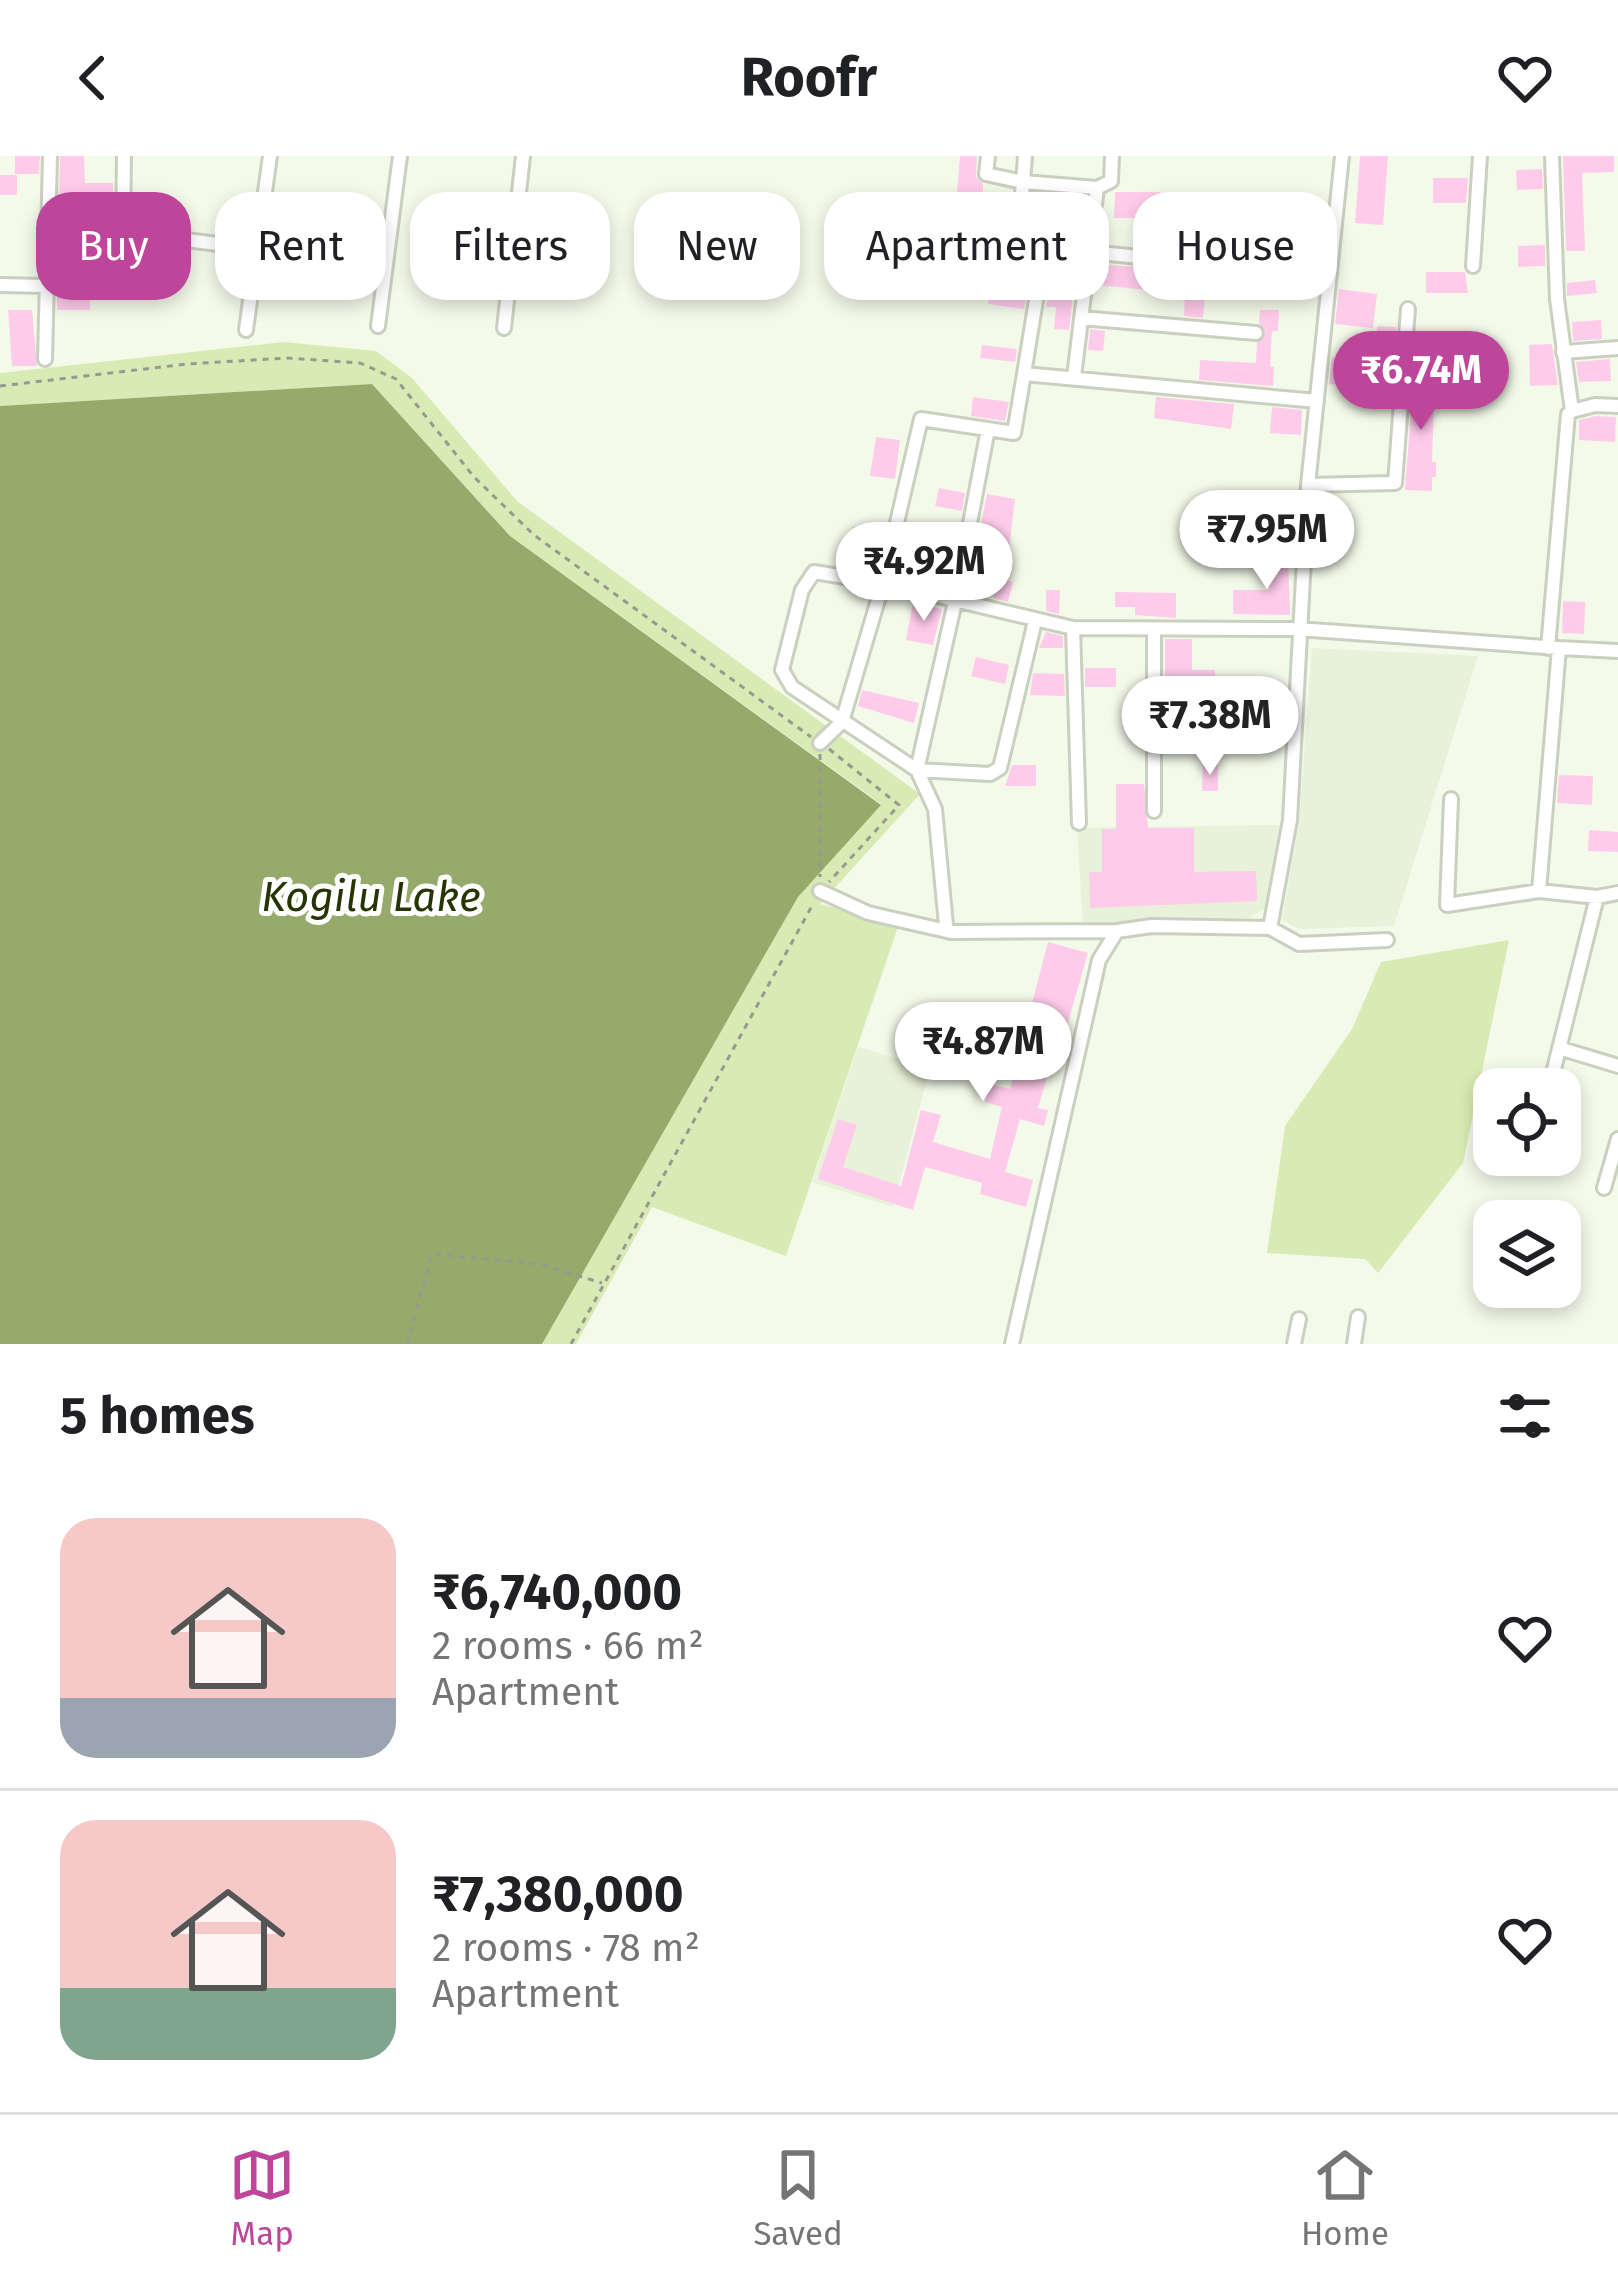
<!DOCTYPE html>
<meta charset="utf-8">
<style>
:root{--surface:#fff;--page:#f6f6f6;--text:#202124;--muted:#757577;--line:#e0e0e0;--accent:#be469a}
body{margin:0;font-family:"Fira Sans",sans-serif;background:var(--page);color:var(--text);height:100vh;display:flex;flex-direction:column;font-size:45px;white-space:nowrap}
*{box-sizing:border-box;margin:0}
p{font-size:39px;color:var(--muted)}
.icon{flex:none;width:66px;height:66px;fill:none;stroke:currentColor;stroke-width:2;stroke-linecap:round;stroke-linejoin:round}
.map{position:relative;height:1188px;overflow:hidden}
.sheet{display:flex;flex-direction:column;background:var(--surface);flex:1}
.sheet>*{flex:none}
.top-card{position:absolute;left:36px;top:36px;width:1548px;height:108px;display:flex;gap:24px}
.buttons{position:absolute;left:1473px;top:912px;display:grid;gap:24px}
.buttons a{display:grid;place-items:center;width:108px;height:108px;border-radius:24px;background:var(--surface);box-shadow:0 6px 18px #0003;font-size:60px}
.price{position:absolute;translate:-50% -102px;padding:0 27px;border-radius:42px;background:#fff;color:#222;font-size:39px;line-height:78px;filter:drop-shadow(0 3px 6px #0008)}
.price::after{content:'';position:absolute;left:50%;top:72px;width:36px;height:27px;margin-left:-18px;background:inherit;clip-path:polygon(0 0,100% 0,50% 100%)}
.price.current{background:var(--accent);color:#fff}
ul{padding:0;list-style:none}
li{display:flex;align-items:center;gap:36px;height:300px;padding:0 60px}
li+li{border-top:3px solid var(--line)}
li span{display:grid;place-items:center;flex:none;width:336px;height:240px;border-radius:36px;color:#555}
li>.icon{margin-inline-start:auto}
span .icon{width:144px;height:144px;fill:#fffc;stroke-width:1}
li b{font-size:51px}
h2{display:flex;justify-content:space-between;align-items:center;height:144px;padding:0 60px;font-size:51px}
.chip{padding:0 42px;border-radius:36px;background:var(--surface);box-shadow:0 6px 18px #0003;font-size:42px;line-height:108px}
.chip.current{background:var(--accent);color:#fff}
header{display:flex;justify-content:space-between;align-items:center;height:156px;padding:0 60px;background:var(--surface);font-size:54px;font-weight:700}
.tab-bar{display:flex;justify-content:space-around;align-items:center;height:168px;border-top:3px solid var(--line);background:var(--surface);font-size:33px;color:var(--muted)}
.tab-bar a{display:grid;justify-items:center;gap:6px}
.tab-bar .current{color:var(--accent)}
.map>svg:first-child{display:block}
.built{fill:#e8f1d9}
.green{fill:#d8ebb4}
.water{fill:#95aa6b}
.building{fill:#ffcbeb}
.lines{fill:none;stroke-linecap:round;stroke-linejoin:round}
.street-casing{stroke:#cad0c0;stroke-width:18}
.path{stroke:#969a8f;stroke-width:3;stroke-dasharray:6 6;stroke-linecap:butt}
.street{stroke:#fff;stroke-width:12}
.labels{text-anchor:middle;stroke-width:10;stroke-linejoin:round;paint-order:stroke}
.water-label{font-size:42px;font-style:italic;fill:#273403;stroke:#fff}
</style>
<header><svg class="icon" aria-label="back" viewBox="0 0 24 24"><path d="M15 5l-7 7 7 7"/></svg>Roofr<svg class="icon" aria-label="heart" viewBox="0 0 24 24"><path d="M12 20l-8-8c-3-5 5-10 8-4 3-6 11-1 8 4z"/></svg></header>
<div class="map">
<svg width="1618" height="1188" viewBox="0 0 1618 1188">
<rect width="100%" height="100%" fill="#f4faea"/>
<path class="built" d="M1312,492L1478,500L1394,770L1299,773L1282,764L1299,667Z
M1279,669L1268,751L1248,762L1083,772L1077,672Z
M858,891L930,912L893,1051L812,1026Z"/>
<path class="green" d="M284,186L376,195L412,222L517,345L920,638L820,748L899,768L786,1100L652,1051L576,1188H542L798,741L881,648L510,380L372,228L0,250V217Z
M1509,784L1463,1007L1378,1117L1365,1103L1267,1097L1285,970L1352,873L1381,806Z"/>
<path class="water" d="M372,228L510,380L881,649L798,741L542,1188H0V250Z"/>
<path class="building" d="M15,0H40L39,18H15Z
M60,0H84L85,27H113V45H75V89L58,90Z
M960,0H977L976,21L983,28V37L957,36Z
M1360,0H1388L1383,69L1355,67Z
M1563,0H1614V16L1582,17L1585,95H1566Z
M1542,13L1543,33L1517,34L1516,14Z
M0,19H17V39H0Z
M1433,22H1468L1466,47H1433Z
M1115,36H1160L1156,92L1136,90L1138,62H1114Z
M1032,49L1056,50L1054,90L1028,89Z
M1207,76L1227,77L1225,99L1206,97Z
M1545,89V110L1518,111V90Z
M1293,102L1318,104L1316,127L1291,125Z
M1098,108L1150,112L1148,134L1096,129Z
M1426,116H1465L1468,137H1426Z
M992,122L1012,125L1011,135L1027,137L1024,153L988,148Z
M1595,124L1597,137L1567,140V127Z
M1049,130L1074,132L1069,174L1054,173L1056,151H1046Z
M1339,133L1377,138L1373,172L1335,168Z
M1185,138L1205,139L1203,162L1184,160Z
M57,141H90V154H57Z
M8,154H32L37,210H12Z
M1260,154H1279L1278,175H1272L1270,211H1274L1273,230L1199,224L1200,204L1256,207L1257,187L1266,177L1259,167Z
M1601,164L1602,183L1573,185L1572,166Z
M1377,170L1396,171L1390,249L1367,247L1368,231L1329,228L1332,201L1375,206Z
M1090,173L1105,175L1103,195L1088,194Z
M1552,188L1558,229L1530,230L1529,189Z
M982,189L1017,193L1015,206L980,202Z
M1610,203L1611,225L1579,226L1576,206Z
M1414,213L1435,214L1432,306H1436V321H1432V335L1405,334Z
M973,241L1009,246L1005,265L971,260Z
M1156,241L1234,248L1231,273L1154,262Z
M1272,251L1302,254L1301,279L1270,277Z
M1596,260L1616,261L1615,286L1579,284V264Z
M876,281L900,284L895,323L870,320Z
M939,332L965,337L962,355L935,350Z
M987,338L1015,343L1009,394L977,388Z
M853,371L881,379L876,398L848,391Z
M1269,399H1288L1290,459L1233,458V434H1269Z
M998,422L1013,426L1008,446L993,442Z
M1046,434H1060L1059,458L1046,455Z
M1115,436L1176,437V462L1135,459V451H1115Z
M1563,445L1585,446L1584,478L1562,477Z
M913,447L942,453L933,489L906,484Z
M1046,476L1063,480V492H1039Z
M1165,483H1192V514H1215V535L1165,536Z
M976,501L1009,509L1005,528L971,520Z
M1085,512H1116V531H1085Z
M1033,517L1064,518L1065,540L1030,539Z
M862,534L919,547L914,567L858,550Z
M1165,577H1187V596H1165Z
M1203,608H1218V635H1202Z
M1012,609H1036V630H1005Z
M1559,619L1593,620L1592,649L1557,647Z
M1116,628H1144L1148,672H1194V716L1256,715L1257,745L1090,752L1089,716H1102V673H1116Z
M1589,674L1618,676V696L1588,695Z
M1048,786L1088,797L1053,918L1048,917L1038,952L1048,954L1044,970L1020,963L1005,1016L1033,1024L1026,1051L980,1038L982,1027L925,1011L913,1054L818,1023L838,963L857,969L843,1011L901,1030L921,954L941,959L933,986L990,1003L1002,951L985,946L990,928L1010,933Z"/>
<g class="lines">
<defs>
<path id="street" d="M988,0L986,18L1023,26L1018,85
M1025,0L1023,26L1097,32L1111,25L1112,0
M123,76L124,0
M1088,96L1224,109
M1043,101L1024,218L1317,245
M1473,110L1480,0
M0,129L93,131L99,120L105,79L123,76L257,93L270,0
M1081,162L1256,177
M378,170L400,0
M504,172L523,0
M246,174L257,93
M1563,196L1618,192
M45,203L50,0
M1074,221L1097,32
M1572,255L1595,249L1618,250
M988,273L955,446L917,614L792,531L782,514L802,434L814,416L883,427L921,263L1014,277L1024,218
M1308,329L1395,327L1408,153
M1154,473V655
M1548,492L1568,258L1572,255L1557,143L1552,0
M820,587L842,566L883,427L1073,472
M917,614L990,618L1000,612L1035,465
M917,614L935,653L946,769
M1451,643L1447,749L1539,735L1597,741L1618,737
M1079,667L1073,472L1298,473L1559,492
M820,735L868,757L951,776L1117,775
M1539,735L1559,492L1618,495
M1270,772L1299,788L1387,784
M1559,892L1618,910
M1549,933L1597,741
M1532,1004L1533,999
M1604,1032L1618,983
M1012,1188L1099,804L1117,775L1152,770L1270,772L1290,664L1308,329L1342,0
M1294,1188L1299,1163
M1354,1188L1358,1161"/>
</defs>
<use href="#street" class="street-casing"/>
<path class="path" d="M0,230L187,208L287,202L360,207L396,223L474,321L534,379L811,581
M829,593L899,649L829,726
M820,598V721
M407,1188L432,1098L539,1108L602,1127
M571,1188L813,748"/>
<use href="#street" class="street"/>
</g>
<g class="labels">
<g class="water-label">
<text x="371" y="755">Kogilu Lake</text>
</g>
</g>
</svg>
<div class="buttons">
<a><svg class="icon" aria-label="locate" viewBox="0 0 24 24"><circle cx="12" cy="12" r="6"/><path d="M12 2v4M12 18v4M2 12h4M18 12h4"/></svg></a>
<a><svg class="icon" aria-label="layers" viewBox="0 0 24 24"><path d="M12 4l9 5-9 5-9-5zM3 14l9 5 9-5"/></svg></a>
</div>
<b class="price current" style="left:1421px;top:277px">₹6.74M</b>
<b class="price" style="left:1267px;top:436px">₹7.95M</b>
<b class="price" style="left:924px;top:468px">₹4.92M</b>
<b class="price" style="left:1210px;top:622px">₹7.38M</b>
<b class="price" style="left:983px;top:948px">₹4.87M</b>
<div class="top-card">
<a class="chip current">Buy</a>
<a class="chip">Rent</a>
<a class="chip">Filters</a>
<a class="chip">New</a>
<a class="chip">Apartment</a>
<a class="chip">House</a>
</div>
</div>
<section class="sheet">
<h2>5 homes<svg class="icon" aria-label="filters" viewBox="0 0 24 24"><path d="M4 7h16M4 17h16"/><circle cx="9" cy="7" r="2"/><circle cx="15" cy="17" r="2"/></svg></h2>
<ul>
<li><span style="background:linear-gradient(#f6c9c9 75%,#9aa5b1 0)"><svg class="icon" aria-label="home" viewBox="0 0 24 24"><path d="M3 11l9-7 9 7M6 9v11h12V9"/></svg></span><div><b>₹6,740,000</b><p>2 rooms · 66 m²</p><p>Apartment</p></div><svg class="icon" aria-label="heart" viewBox="0 0 24 24"><path d="M12 20l-8-8c-3-5 5-10 8-4 3-6 11-1 8 4z"/></svg></li>
<li><span style="background:linear-gradient(#f6c9c9 70%,#7fa58c 0)"><svg class="icon" aria-label="home" viewBox="0 0 24 24"><path d="M3 11l9-7 9 7M6 9v11h12V9"/></svg></span><div><b>₹7,380,000</b><p>2 rooms · 78 m²</p><p>Apartment</p></div><svg class="icon" aria-label="heart" viewBox="0 0 24 24"><path d="M12 20l-8-8c-3-5 5-10 8-4 3-6 11-1 8 4z"/></svg></li>
</ul>
</section>
<nav class="tab-bar">
<a class="current"><svg class="icon" aria-label="map" viewBox="0 0 24 24"><path d="M3 6l6-2 6 2 6-2v14l-6 2-6-2-6 2zM9 4v14M15 6v14"/></svg>Map</a>
<a><svg class="icon" aria-label="saved" viewBox="0 0 24 24"><path d="M7 4h10v16l-5-4-5 4z"/></svg>Saved</a>
<a><svg class="icon" aria-label="home" viewBox="0 0 24 24"><path d="M3 11l9-7 9 7M6 9v11h12V9"/></svg>Home</a>
</nav>
